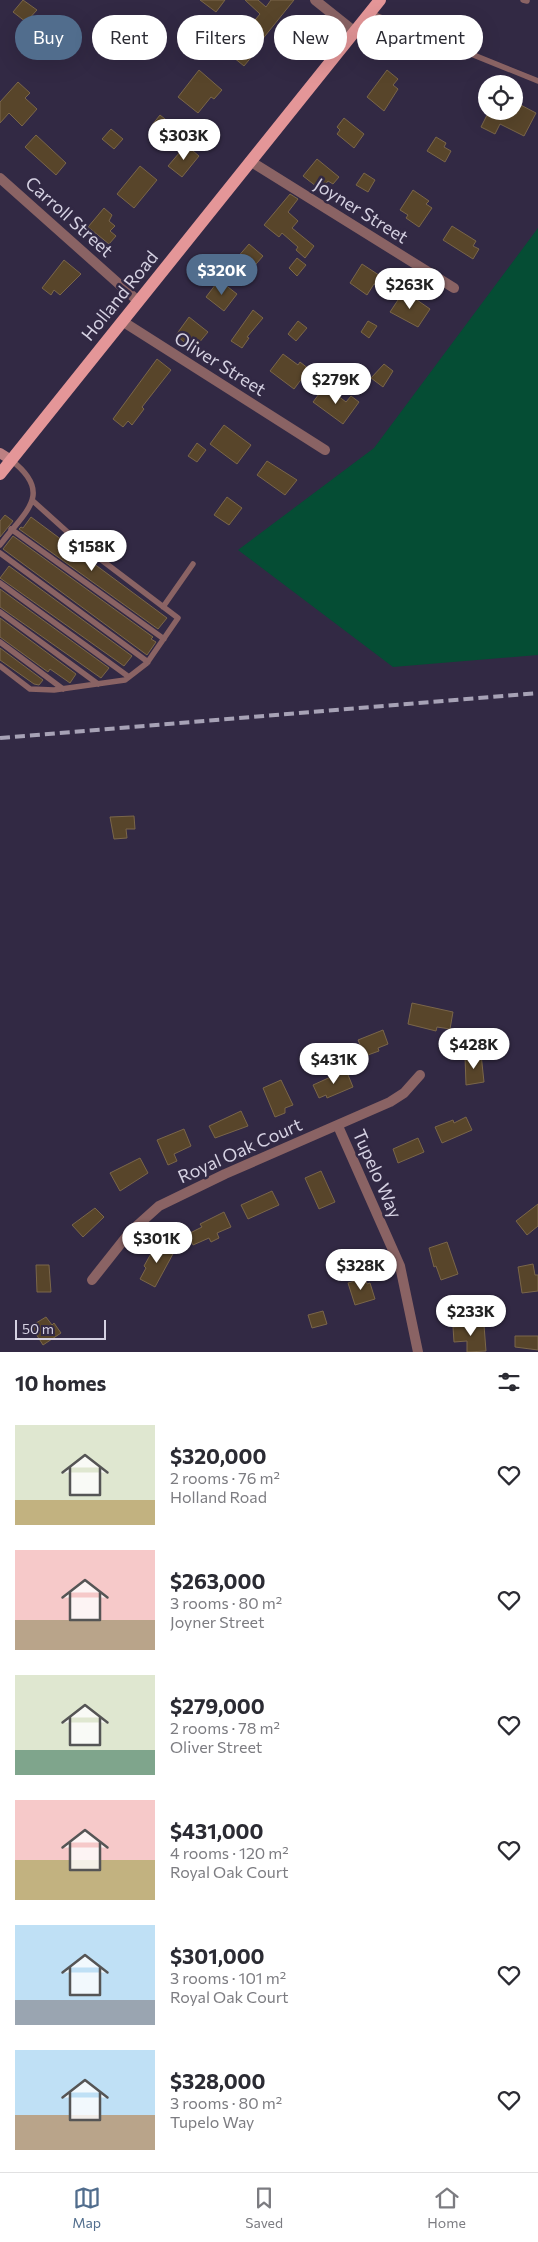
<!DOCTYPE html>
<meta charset="utf-8">
<style>
:root{--surface:#fff;--page:#f7f7f7;--text:#2b2b33;--muted:#7c7c81;--line:#e1e1e2;--accent:#516d8d}
body{margin:0;font-family:Commissioner,sans-serif;background:var(--page);color:var(--text);height:100vh;display:flex;flex-direction:column;font-size:19px;white-space:nowrap}
*{box-sizing:border-box;margin:0}
p{font-size:16px;color:var(--muted)}
.icon{flex:none;width:28px;height:28px;fill:none;stroke:currentColor;stroke-width:2;stroke-linecap:round;stroke-linejoin:round}
.map{position:relative;height:1352px;overflow:hidden}
.drawer{display:flex;flex-direction:column;background:var(--surface);flex:1}
.drawer>*{flex:none}
.guide{position:absolute;left:15px;top:15px;width:509px;height:45px;display:flex;gap:10px}
.tools{position:absolute;left:478px;top:75px;display:grid;gap:10px}
.tools a{display:grid;place-items:center;width:45px;height:45px;border-radius:50%;background:var(--surface);box-shadow:0 5px 20px #0002;font-size:25px}
.scale{position:absolute;left:15px;bottom:12px;width:91px;box-sizing:border-box;padding-left:5px;border:2px solid #d5d1e2;border-top:0;font-size:14px;line-height:18px;white-space:nowrap;color:#d5d1e2;-webkit-text-stroke:4px #322944;paint-order:stroke}
.price{position:absolute;translate:-50% -42px;padding:0 11px;border-radius:18px;background:#fff;color:#222;font-size:16px;line-height:32px;filter:drop-shadow(0 1px 2px #0008)}
.price::after{content:'';position:absolute;left:50%;top:30px;width:15px;height:11px;margin-left:-8px;background:inherit;clip-path:polygon(0 0,100% 0,50% 100%)}
.price.selected{background:var(--accent);color:#fff}
ul{padding:0;list-style:none}
li{display:flex;align-items:center;gap:15px;height:125px;padding:0 15px}
li span{display:grid;place-items:center;flex:none;width:140px;height:100px;border-radius:0px;color:#555}
li>.icon{margin-inline-start:auto}
span .icon{width:60px;height:60px;fill:#fffc;stroke-width:1}
li b{font-size:21px}
h2{display:flex;justify-content:space-between;align-items:center;height:60px;padding:0 15px;font-size:21px}
.tag{padding:0 18px;border-radius:22px;background:var(--surface);box-shadow:0 5px 20px #0002;font-size:18px;line-height:45px}
.tag.selected{background:var(--accent);color:#fff}
.menu{display:flex;justify-content:space-around;align-items:center;height:70px;border-top:1px solid var(--line);background:var(--surface);font-size:14px;color:var(--muted)}
.menu a{display:grid;justify-items:center;gap:2px}
.menu .selected{color:var(--accent)}
.map>svg:first-child{display:block}
.green{fill:#054d34}
.building{fill:#58452a;stroke:#7a664a}
.lines{fill:none;stroke-linecap:round;stroke-linejoin:round}
.lane{stroke:#8a6364;stroke-width:5.5}
.street{stroke:#8a6364;stroke-width:10}
.secondary{stroke:#bd8082;stroke-width:10}
.primary{stroke:#e49698;stroke-width:12}
.rail{stroke:#a7a2b6;stroke-width:4;stroke-dasharray:10 5;stroke-linecap:butt}
.labels{text-anchor:middle;stroke-width:5;stroke-linejoin:round;paint-order:stroke}
.street-label{font-size:18px;fill:#d5d1e2;stroke:#322944}
</style>
<div class="map">
<svg width="538" height="1352" viewBox="0 0 538 1352">
<rect width="100%" height="100%" fill="#322944"/>
<path class="green" d="M538,228V655L393,667L238,550L374,448Z"/>
<path class="building" d="M23,0L37,10L26,22L13,12Z
M200,0H225L216,12Z
M245,0H258L266,7L271,0H294L261,41L263,43L244,66L228,53L260,14Z
M199,70L222,90L214,99L211,97L198,113L178,97Z
M387,70L398,79L393,85L398,89L384,111L367,97Z
M18,82L30,93L25,98L37,109L22,126L9,113L0,123V102Z
M515,102L536,113L524,136L500,124L495,134L481,127L489,111H514Z
M160,115L170,123L162,132L152,125Z
M344,118L364,134L354,148L337,134L340,130L337,127Z
M111,129L123,139L114,149L102,139Z
M36,135L66,163L56,175L25,147Z
M436,137L446,143L444,147L451,151L445,162L427,151Z
M186,145L199,156L182,177L168,166Z
M317,159L339,177L333,184L328,181L321,190L303,176Z
M140,166L157,180L134,208L117,194Z
M364,173L375,180L368,192L356,185Z
M413,190L429,201L426,204L432,208L419,227L406,218L408,215L400,210Z
M290,194L298,199L288,212L298,221L292,228L314,246L305,258L296,250L298,247L282,233L279,237L264,225Z
M104,208L112,215L109,221L115,226L110,231L116,236L109,244L88,227Z
M452,226L476,241L473,246L479,249L473,259L443,240Z
M249,244L263,256L250,271L236,259Z
M297,258L306,265L297,276L289,268Z
M64,260L81,274L60,295L54,290L51,295L42,288Z
M362,264L385,279L380,287L374,284L367,295L350,283Z
M219,280L237,294L224,311L206,297Z
M404,291L430,309L418,327L390,312Z
M253,310L263,318L247,337L249,338L242,348L231,341Z
M189,317L208,332L193,350L176,335Z
M298,321L307,328L296,341L288,334Z
M368,321L377,326L369,338L361,332Z
M283,354L298,365L300,362L309,369L294,389L270,371Z
M157,359L171,370L142,407L144,409L132,425L128,421L123,427L113,419Z
M384,364L393,371L383,387L371,378Z
M325,386L346,402L351,396L359,402L343,424L313,402Z
M224,425L251,445L237,464L210,444Z
M197,443L206,450L197,462L188,456Z
M267,461L297,480L285,495L257,475Z
M227,497L242,508L229,525L214,515Z
M5,515L13,521L0,537V521Z
M31,517L167,618L158,629L19,529L21,527L23,528Z
M13,536L153,637L151,639L156,642L147,655L3,549Z
M9,566L132,656L124,666L0,578Z
M0,589L109,668L101,678L0,607Z
M0,618L76,674L70,683L50,669L48,672L0,637Z
M0,648L43,680L39,685L34,684L0,660Z
M134,816L135,829H126L127,838L114,839L110,817Z
M412,1003L453,1012L450,1029L437,1027L436,1031L408,1024Z
M383,1030L388,1044L378,1048L379,1051L365,1056L358,1040Z
M481,1054L484,1082L466,1085L465,1056Z
M346,1070L353,1087L327,1098L326,1095L319,1098L313,1085Z
M281,1080L293,1105L285,1108V1113L275,1117L263,1088Z
M241,1111L248,1126L215,1138L209,1126Z
M466,1117L472,1130L442,1143L435,1127L453,1120L454,1123Z
M184,1129L191,1146L174,1154L177,1161L168,1165L157,1140Z
M418,1138L424,1152L398,1163L393,1149Z
M140,1158L148,1173L120,1191L110,1173Z
M321,1171L335,1202L319,1209L305,1178Z
M272,1191L279,1205L248,1219L241,1205Z
M538,1204V1226L527,1235L516,1221Z
M95,1208L104,1217L83,1237L72,1225Z
M224,1212L231,1227L217,1233L219,1238L211,1242L209,1238L193,1245L188,1234L202,1227L200,1224Z
M158,1241L174,1252L155,1287L140,1279L146,1268L144,1266Z
M447,1242L458,1274L441,1280L436,1266L434,1267L429,1248Z
M533,1264L535,1275H538V1291L522,1293L518,1267Z
M36,1265H49L51,1292H37Z
M365,1278L367,1284L370,1283L375,1299L355,1305L348,1283Z
M323,1311L327,1324L312,1328L308,1315Z
M46,1317L52,1325L54,1323L61,1333L43,1345L31,1326Z
M484,1325L486,1351L467,1352V1341L454,1342L453,1327Z
M515,1336H538V1350L515,1347Z"/>
<g class="lines">
<path class="lane" d="M523,0L527,1
M370,13L538,81
M11,529L164,639
M0,545C24,512 55,494 11,460
M0,553L148,662
M0,583L129,677
M163,607L193,564
M0,612L98,684
M0,642L63,689
M0,666L30,689L54,690L125,680L147,663L178,618L83,546L33,501"/>
<path class="street" d="M315,0L355,32
M250,161L454,288
M0,178L138,301
M122,321L325,450
M338,1126L400,1266L418,1352
M92,1280L130,1232L159,1206L225,1174L390,1102L404,1093L420,1075"/>
<path class="secondary" d="M0,453L11,460"/>
<path class="primary" d="M0,474L380,0"/>
<path class="rail" d="M0,738L538,693"/>
</g>
<g class="labels">
<g class="street-label">
<text transform="translate(361 211) rotate(32)" y="6">Joyner Street</text>
<text transform="translate(69 217) rotate(42)" y="6">Carroll Street</text>
<text transform="translate(120 296) rotate(-51)" y="6">Holland Road</text>
<text transform="translate(220 364) rotate(32)" y="6">Oliver Street</text>
<text transform="translate(240 1151) rotate(-24)" y="6">Royal Oak Court</text>
<text transform="translate(377 1174) rotate(66)" y="6">Tupelo Way</text>
</g>
</g>
</svg>
<div class="tools">
<a><svg class="icon" aria-label="locate" viewBox="0 0 24 24"><circle cx="12" cy="12" r="6"/><path d="M12 2v4M12 18v4M2 12h4M18 12h4"/></svg></a>
</div>
<div class="scale">50 m</div>
<b class="price" style="left:184px;top:161px">$303K</b>
<b class="price selected" style="left:222px;top:296px">$320K</b>
<b class="price" style="left:410px;top:310px">$263K</b>
<b class="price" style="left:336px;top:405px">$279K</b>
<b class="price" style="left:92px;top:572px">$158K</b>
<b class="price" style="left:474px;top:1070px">$428K</b>
<b class="price" style="left:334px;top:1085px">$431K</b>
<b class="price" style="left:157px;top:1264px">$301K</b>
<b class="price" style="left:361px;top:1291px">$328K</b>
<b class="price" style="left:471px;top:1337px">$233K</b>
<div class="guide">
<a class="tag selected">Buy</a>
<a class="tag">Rent</a>
<a class="tag">Filters</a>
<a class="tag">New</a>
<a class="tag">Apartment</a>
</div>
</div>
<section class="drawer">
<h2>10 homes<svg class="icon" aria-label="filters" viewBox="0 0 24 24"><path d="M4 7h16M4 17h16"/><circle cx="9" cy="7" r="2"/><circle cx="15" cy="17" r="2"/></svg></h2>
<ul>
<li><span style="background:linear-gradient(#dfe7d0 75%,#c2b280 0)"><svg class="icon" aria-label="home" viewBox="0 0 24 24"><path d="M3 11l9-7 9 7M6 9v11h12V9"/></svg></span><div><b>$320,000</b><p>2 rooms · 76 m²</p><p>Holland Road</p></div><svg class="icon" aria-label="heart" viewBox="0 0 24 24"><path d="M12 20l-8-8c-3-5 5-10 8-4 3-6 11-1 8 4z"/></svg></li>
<li><span style="background:linear-gradient(#f6c9c9 70%,#b9a48a 0)"><svg class="icon" aria-label="home" viewBox="0 0 24 24"><path d="M3 11l9-7 9 7M6 9v11h12V9"/></svg></span><div><b>$263,000</b><p>3 rooms · 80 m²</p><p>Joyner Street</p></div><svg class="icon" aria-label="heart" viewBox="0 0 24 24"><path d="M12 20l-8-8c-3-5 5-10 8-4 3-6 11-1 8 4z"/></svg></li>
<li><span style="background:linear-gradient(#dfe7d0 75%,#7fa58c 0)"><svg class="icon" aria-label="home" viewBox="0 0 24 24"><path d="M3 11l9-7 9 7M6 9v11h12V9"/></svg></span><div><b>$279,000</b><p>2 rooms · 78 m²</p><p>Oliver Street</p></div><svg class="icon" aria-label="heart" viewBox="0 0 24 24"><path d="M12 20l-8-8c-3-5 5-10 8-4 3-6 11-1 8 4z"/></svg></li>
<li><span style="background:linear-gradient(#f6c9c9 60%,#c2b280 0)"><svg class="icon" aria-label="home" viewBox="0 0 24 24"><path d="M3 11l9-7 9 7M6 9v11h12V9"/></svg></span><div><b>$431,000</b><p>4 rooms · 120 m²</p><p>Royal Oak Court</p></div><svg class="icon" aria-label="heart" viewBox="0 0 24 24"><path d="M12 20l-8-8c-3-5 5-10 8-4 3-6 11-1 8 4z"/></svg></li>
<li><span style="background:linear-gradient(#bfe0f5 75%,#9aa5b1 0)"><svg class="icon" aria-label="home" viewBox="0 0 24 24"><path d="M3 11l9-7 9 7M6 9v11h12V9"/></svg></span><div><b>$301,000</b><p>3 rooms · 101 m²</p><p>Royal Oak Court</p></div><svg class="icon" aria-label="heart" viewBox="0 0 24 24"><path d="M12 20l-8-8c-3-5 5-10 8-4 3-6 11-1 8 4z"/></svg></li>
<li><span style="background:linear-gradient(#bfe0f5 65%,#b9a48a 0)"><svg class="icon" aria-label="home" viewBox="0 0 24 24"><path d="M3 11l9-7 9 7M6 9v11h12V9"/></svg></span><div><b>$328,000</b><p>3 rooms · 80 m²</p><p>Tupelo Way</p></div><svg class="icon" aria-label="heart" viewBox="0 0 24 24"><path d="M12 20l-8-8c-3-5 5-10 8-4 3-6 11-1 8 4z"/></svg></li>
</ul>
</section>
<nav class="menu">
<a class="selected"><svg class="icon" aria-label="map" viewBox="0 0 24 24"><path d="M3 6l6-2 6 2 6-2v14l-6 2-6-2-6 2zM9 4v14M15 6v14"/></svg>Map</a>
<a><svg class="icon" aria-label="saved" viewBox="0 0 24 24"><path d="M7 4h10v16l-5-4-5 4z"/></svg>Saved</a>
<a><svg class="icon" aria-label="home" viewBox="0 0 24 24"><path d="M3 11l9-7 9 7M6 9v11h12V9"/></svg>Home</a>
</nav>
